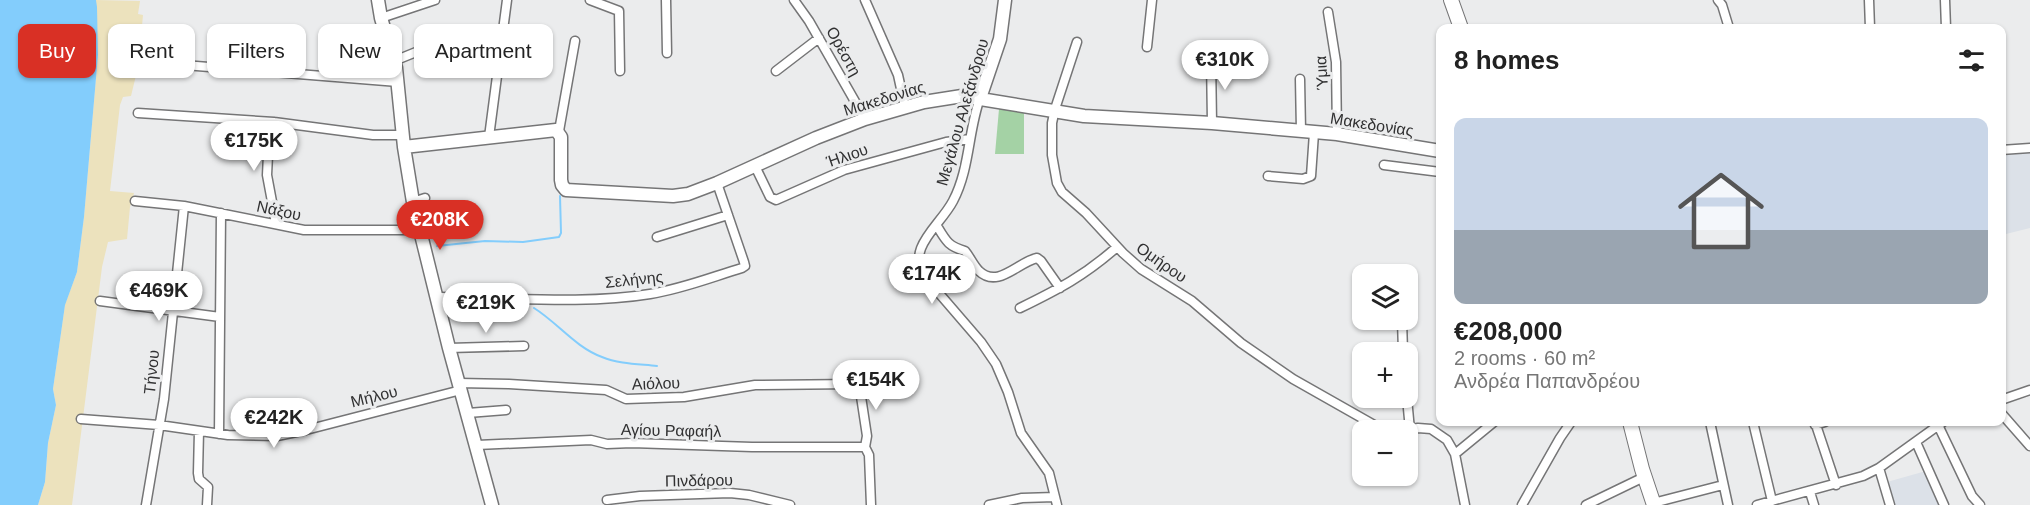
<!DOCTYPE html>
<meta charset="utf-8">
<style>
:root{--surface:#fff;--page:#f6f6f6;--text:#222;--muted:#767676;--line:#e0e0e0;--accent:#d93025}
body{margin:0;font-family:Helvetica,sans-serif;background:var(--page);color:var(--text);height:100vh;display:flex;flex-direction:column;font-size:22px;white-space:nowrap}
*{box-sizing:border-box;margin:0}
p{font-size:20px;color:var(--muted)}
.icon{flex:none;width:33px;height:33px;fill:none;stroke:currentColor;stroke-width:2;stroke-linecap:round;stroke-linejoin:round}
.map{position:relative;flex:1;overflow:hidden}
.side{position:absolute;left:1436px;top:24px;width:570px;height:402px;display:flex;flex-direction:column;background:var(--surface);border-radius:12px;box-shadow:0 2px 4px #0004}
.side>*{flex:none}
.hud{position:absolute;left:18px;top:24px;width:570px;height:54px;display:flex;gap:12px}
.controls{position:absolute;left:1352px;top:264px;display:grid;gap:12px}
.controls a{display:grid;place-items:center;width:66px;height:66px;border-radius:12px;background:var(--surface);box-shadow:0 2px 4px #0004;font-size:30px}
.price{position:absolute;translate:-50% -51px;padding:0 14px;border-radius:21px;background:#fff;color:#222;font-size:20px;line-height:39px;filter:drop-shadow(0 2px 3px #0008)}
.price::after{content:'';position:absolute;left:50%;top:36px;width:18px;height:14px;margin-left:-9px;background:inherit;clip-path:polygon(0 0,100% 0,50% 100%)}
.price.active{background:var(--accent);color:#fff}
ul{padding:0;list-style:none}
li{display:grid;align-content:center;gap:12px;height:318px;padding:0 18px}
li+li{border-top:2px solid var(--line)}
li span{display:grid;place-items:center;height:186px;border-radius:12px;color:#555}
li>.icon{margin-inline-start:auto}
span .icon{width:108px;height:108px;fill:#fffc;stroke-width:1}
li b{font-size:26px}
h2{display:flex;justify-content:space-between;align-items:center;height:72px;padding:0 18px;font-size:26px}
.chip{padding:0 21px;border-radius:12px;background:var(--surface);box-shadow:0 2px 4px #0004;font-size:21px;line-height:54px}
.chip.active{background:var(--accent);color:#fff}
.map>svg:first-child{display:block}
.built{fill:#dce1e8}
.green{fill:#a4d2a5}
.sand{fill:#ece2bd}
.water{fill:#83cdfc}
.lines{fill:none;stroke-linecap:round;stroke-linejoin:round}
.stream{stroke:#83cdfc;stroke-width:2}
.street-casing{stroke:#757576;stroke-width:11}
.secondary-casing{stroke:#757576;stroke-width:15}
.primary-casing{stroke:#757576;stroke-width:16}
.street{stroke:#fff;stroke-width:8}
.secondary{stroke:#fff;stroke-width:12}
.primary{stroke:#fff;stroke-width:14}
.labels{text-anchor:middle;stroke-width:6;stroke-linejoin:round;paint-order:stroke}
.street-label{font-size:16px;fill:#313132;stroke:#ebeced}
</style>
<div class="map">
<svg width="2030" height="505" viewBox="0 0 2030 505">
<rect width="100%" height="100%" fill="#ebeced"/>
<path class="built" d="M2030,152V228L2006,234L2001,221V154Z
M1926,471L1941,505H1893L1887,482Z"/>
<path class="green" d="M999,109L1024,113V154H995Z"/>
<path class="sand" d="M96,0L140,1L138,14L143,15L141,37L138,39L133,57L140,59L131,96L123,97L120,105L110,191L134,193L130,207L127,239L108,242L102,267L72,505H38L45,482L48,443L56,405L53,389L65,304L77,272L84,217L98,55Z"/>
<path class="water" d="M0,0H96L97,7L98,55L84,217L77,272L65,305L53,389L56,405L48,443L45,482L38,505H0Z"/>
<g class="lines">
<path class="stream" d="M437,246L485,241L523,242L559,237L561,233L560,196
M534,308C558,323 575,347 602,357C619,364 639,364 657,366"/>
<defs>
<path id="street" d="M590,0L619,11L620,71
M666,0L667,53
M794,0L809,21L865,119
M865,0L898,75L905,107
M1718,0L1722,5L1729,28
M1869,0L1870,28
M1945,0L1946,28
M1328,12L1336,62L1337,134
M381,18L435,0
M1077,42L1055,109L1052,123V155L1057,183L1062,192L1086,213L1123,253L1141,269L1192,301L1241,343L1293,379L1383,430
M1147,47L1152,0
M1211,58L1212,123
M134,61L398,82
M394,61L453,37
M776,71L819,38
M1300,79L1301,131
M980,98C968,131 970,169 953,201C940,226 905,248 925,277L981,342L996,364L1008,392L1021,433L1049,473L1057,505
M138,113L274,122L373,135H402
M274,122L268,155L267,175L276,223
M559,131L575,41
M489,137L507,0
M2001,150L2030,148
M1384,165L1440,172
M755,166L770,197L776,200L844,170L946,142L970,139
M1268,176L1303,179L1311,176L1314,133
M135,201L184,206L304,230H420
M413,202L425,198
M937,226C946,241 948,246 965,251C970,257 973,265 979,271C998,289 1018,262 1037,258L1041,261L1060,288
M657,237L728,215
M436,297C504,297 583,305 650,294C682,289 712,277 742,268L745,266L744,262L717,183
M100,301L220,317
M1020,308C1059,289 1084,276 1117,247
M1402,320L1403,352
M449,348L524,346
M459,383L509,384L606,390L626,399L684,397L755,385L856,384L860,390L867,436L865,447L869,455L871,505
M1407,398L1410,430
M2001,400L2030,390
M468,413L506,410
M2001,413L2030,446
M81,419L159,425L228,435L277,436L306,430L461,390
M1710,422L1728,505
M1753,422L1772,501
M1815,422L1836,485
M1815,425L1825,422
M1938,425L1972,496L1980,505
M1406,430L1418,428L1431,429L1447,440L1455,454L1465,505
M199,431L198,473L199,479L208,487L207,505
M219,434L221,213
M1916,442L1944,505
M477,445L591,440L607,444L632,443L752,447H865
M1455,454L1494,422
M1879,468L1890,505
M1810,492L1814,505
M607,500L640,496L730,493L749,495L790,505
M1653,503L1723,485
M146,505L164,399L184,206
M989,505L1022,498L1055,497
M1522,505L1560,438L1571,422
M1586,505L1644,477
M1757,505L1863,476L1879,468L1943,422"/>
<path id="secondary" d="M378,0L381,18L396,68L404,147L413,202L449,348L492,505
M980,98L1000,39L1005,0
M404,147L556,130L561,137V180L562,185L566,190L673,196L688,194L717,183L816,138L865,119L924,102L962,96L1084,116L1212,123L1337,134L1440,151"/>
<path id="primary" d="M1451,0L1461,28
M1630,422L1642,469L1654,505"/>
</defs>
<use href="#street" class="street-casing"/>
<use href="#secondary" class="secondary-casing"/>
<use href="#primary" class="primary-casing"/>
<use href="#street" class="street"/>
<use href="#secondary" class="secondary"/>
<use href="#primary" class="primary"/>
</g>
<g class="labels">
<g class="street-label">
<text transform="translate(844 51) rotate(61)" y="6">Ορέστη</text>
<text transform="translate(1321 73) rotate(-93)" y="6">Ύμια</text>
<text transform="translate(884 98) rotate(-17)" y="6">Μακεδονίας</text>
<text transform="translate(962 112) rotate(-74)" y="6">Μεγάλου Αλεξάνδρου</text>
<text transform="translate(1372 124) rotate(9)" y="6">Μακεδονίας</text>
<text transform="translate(847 155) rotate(-19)" y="6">Ήλιου</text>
<text transform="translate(279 210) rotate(12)" y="6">Νάξου</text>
<text transform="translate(1162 262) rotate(35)" y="6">Ομήρου</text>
<text transform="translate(634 279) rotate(-6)" y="6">Σελήνης</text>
<text transform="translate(151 372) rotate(-84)" y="6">Τήνου</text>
<text transform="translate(656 383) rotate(-2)" y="6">Αιόλου</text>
<text transform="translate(374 396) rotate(-14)" y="6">Μήλου</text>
<text transform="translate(671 430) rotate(1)" y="6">Αγίου Ραφαήλ</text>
<text transform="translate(699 480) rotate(-1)" y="6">Πινδάρου</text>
</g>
</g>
</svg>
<div class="controls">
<a><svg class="icon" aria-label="layers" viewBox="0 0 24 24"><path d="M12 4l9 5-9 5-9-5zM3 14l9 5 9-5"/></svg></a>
<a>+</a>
<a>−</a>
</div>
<b class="price" style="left:1225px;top:91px">€310K</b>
<b class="price" style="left:254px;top:172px">€175K</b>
<b class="price active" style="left:440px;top:251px">€208K</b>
<b class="price" style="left:932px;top:305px">€174K</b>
<b class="price" style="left:159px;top:322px">€469K</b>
<b class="price" style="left:486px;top:334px">€219K</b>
<b class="price" style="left:876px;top:411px">€154K</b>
<b class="price" style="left:274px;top:449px">€242K</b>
<div class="hud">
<a class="chip active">Buy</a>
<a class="chip">Rent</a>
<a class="chip">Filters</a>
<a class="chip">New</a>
<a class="chip">Apartment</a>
</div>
<section class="side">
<h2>8 homes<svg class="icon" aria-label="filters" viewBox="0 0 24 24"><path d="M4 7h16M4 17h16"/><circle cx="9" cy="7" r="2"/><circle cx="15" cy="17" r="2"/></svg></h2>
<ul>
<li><span style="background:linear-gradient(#c9d6e8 60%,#9aa5b1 0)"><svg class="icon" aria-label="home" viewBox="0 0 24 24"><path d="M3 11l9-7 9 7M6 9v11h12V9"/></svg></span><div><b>€208,000</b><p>2 rooms · 60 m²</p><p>Ανδρέα Παπανδρέου</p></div></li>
</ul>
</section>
</div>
